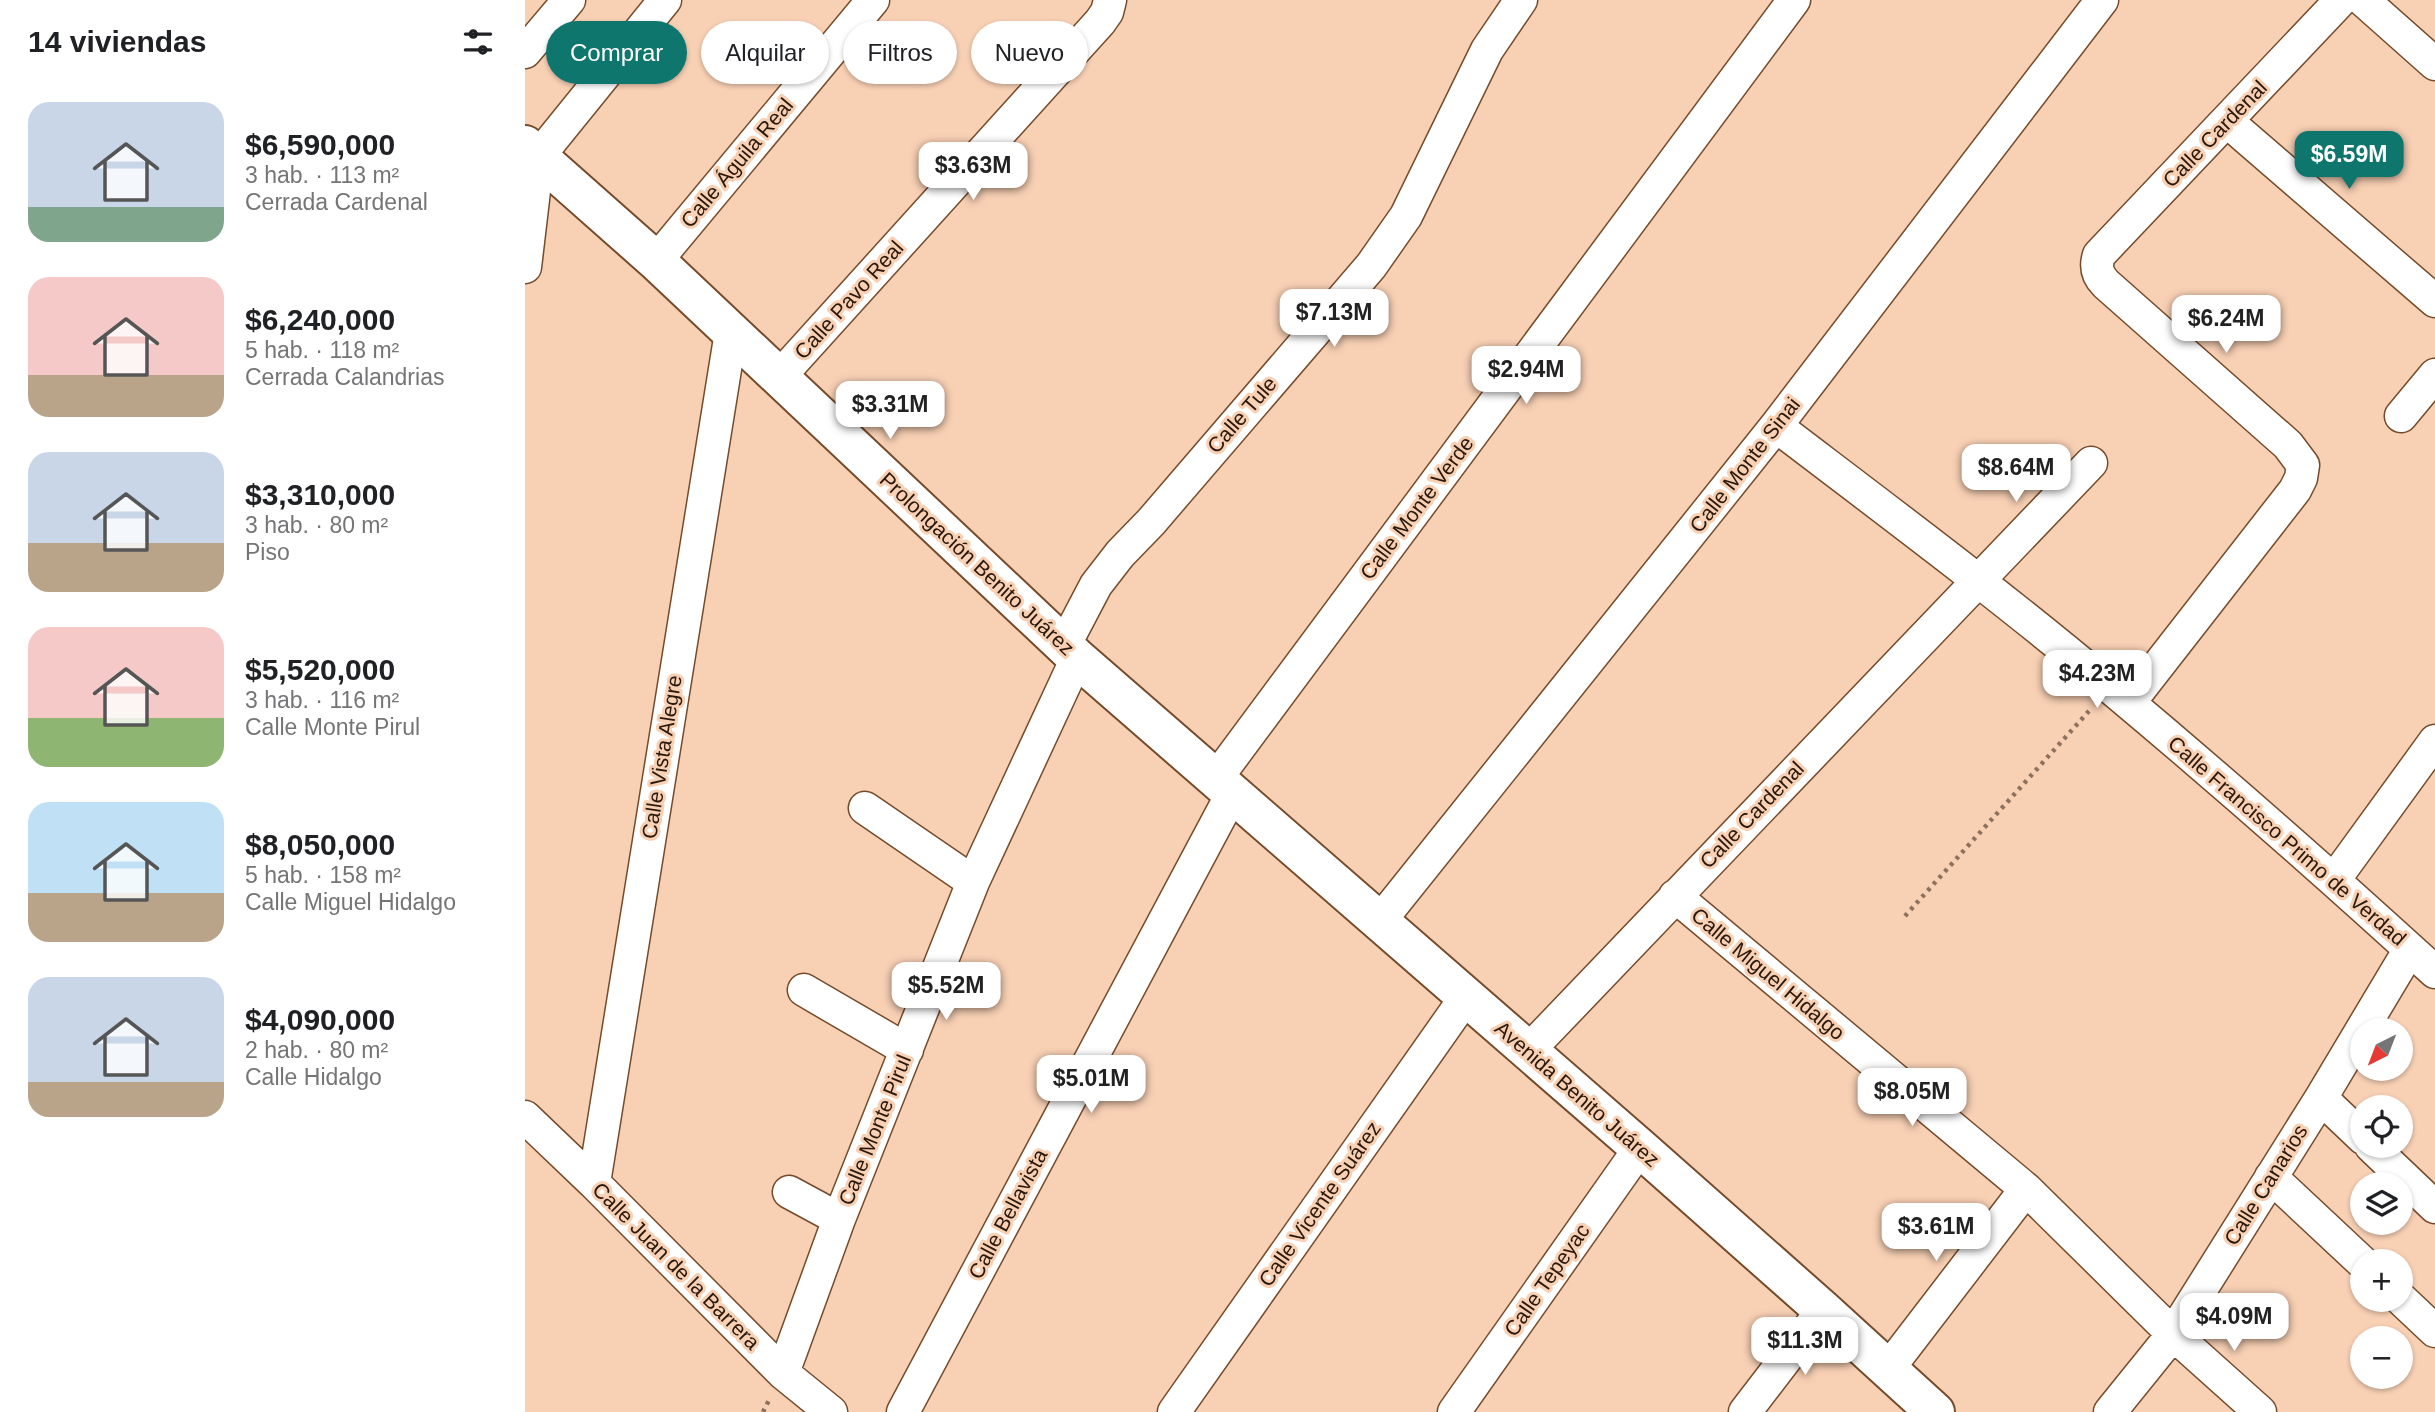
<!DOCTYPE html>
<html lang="es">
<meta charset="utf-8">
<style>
:root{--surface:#fff;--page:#f2f2f2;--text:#202124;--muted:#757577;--accent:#0f766e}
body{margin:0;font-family:Helvetica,sans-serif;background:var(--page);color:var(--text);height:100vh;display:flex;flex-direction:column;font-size:26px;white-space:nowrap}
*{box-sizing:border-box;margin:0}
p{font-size:23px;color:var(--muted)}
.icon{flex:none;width:38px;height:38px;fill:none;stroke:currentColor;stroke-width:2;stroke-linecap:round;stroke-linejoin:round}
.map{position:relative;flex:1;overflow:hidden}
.drawer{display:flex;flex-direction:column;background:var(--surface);width:525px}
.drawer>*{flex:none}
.guide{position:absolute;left:21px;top:21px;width:665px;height:63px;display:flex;gap:14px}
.needle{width:46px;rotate:222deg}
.fabs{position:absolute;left:1825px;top:1018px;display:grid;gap:14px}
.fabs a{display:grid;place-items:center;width:63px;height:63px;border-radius:50%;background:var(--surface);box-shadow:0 2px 5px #0004;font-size:35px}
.price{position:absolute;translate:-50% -60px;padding:0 16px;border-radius:14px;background:#fff;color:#222;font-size:23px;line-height:46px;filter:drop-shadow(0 2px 4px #0008)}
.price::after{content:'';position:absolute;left:50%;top:42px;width:21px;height:16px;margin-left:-10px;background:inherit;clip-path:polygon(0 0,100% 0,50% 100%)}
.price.active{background:var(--accent);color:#fff}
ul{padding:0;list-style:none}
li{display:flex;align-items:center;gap:21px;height:175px;padding:0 28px}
li span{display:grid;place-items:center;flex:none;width:196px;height:140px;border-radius:21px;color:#555}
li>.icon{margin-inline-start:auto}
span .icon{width:84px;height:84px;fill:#fffc;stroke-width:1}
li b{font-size:30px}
h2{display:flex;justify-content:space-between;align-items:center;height:84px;padding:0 28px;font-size:30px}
.chip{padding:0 24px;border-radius:32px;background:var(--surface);box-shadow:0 2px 5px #0004;font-size:24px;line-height:63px}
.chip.active{background:var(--accent);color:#fff}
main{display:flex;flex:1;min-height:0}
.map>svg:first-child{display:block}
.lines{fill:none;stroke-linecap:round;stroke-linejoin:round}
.minor-casing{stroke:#754b2b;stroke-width:35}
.major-casing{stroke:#754b2b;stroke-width:42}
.path{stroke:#8d715d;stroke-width:4.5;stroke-dasharray:3.5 5;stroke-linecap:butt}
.minor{stroke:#fff;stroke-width:32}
.major{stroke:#fff;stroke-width:38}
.labels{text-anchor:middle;stroke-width:6;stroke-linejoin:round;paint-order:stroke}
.street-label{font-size:21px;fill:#2a180b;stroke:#f8d0b4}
</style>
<main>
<section class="drawer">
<h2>14 viviendas<svg class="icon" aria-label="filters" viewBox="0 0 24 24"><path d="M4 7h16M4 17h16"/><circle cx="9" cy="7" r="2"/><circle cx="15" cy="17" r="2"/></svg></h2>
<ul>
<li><span style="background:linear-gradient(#c9d6e8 75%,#7fa58c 0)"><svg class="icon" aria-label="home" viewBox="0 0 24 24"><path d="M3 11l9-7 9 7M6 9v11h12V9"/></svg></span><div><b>$6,590,000</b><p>3 hab. · 113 m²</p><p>Cerrada Cardenal</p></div></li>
<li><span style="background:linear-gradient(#f6c9c9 70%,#b9a48a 0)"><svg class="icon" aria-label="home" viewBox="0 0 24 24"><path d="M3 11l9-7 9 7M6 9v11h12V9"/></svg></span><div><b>$6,240,000</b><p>5 hab. · 118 m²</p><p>Cerrada Calandrias</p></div></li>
<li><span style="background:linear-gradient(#c9d6e8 65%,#b9a48a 0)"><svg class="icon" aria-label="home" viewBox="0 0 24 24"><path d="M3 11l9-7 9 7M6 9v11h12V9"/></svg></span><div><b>$3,310,000</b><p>3 hab. · 80 m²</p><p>Piso</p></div></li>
<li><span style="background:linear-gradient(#f6c9c9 65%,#8fb573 0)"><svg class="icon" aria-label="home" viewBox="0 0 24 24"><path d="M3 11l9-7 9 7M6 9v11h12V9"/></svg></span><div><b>$5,520,000</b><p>3 hab. · 116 m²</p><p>Calle Monte Pirul</p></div></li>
<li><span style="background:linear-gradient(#bfe0f5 65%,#b9a48a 0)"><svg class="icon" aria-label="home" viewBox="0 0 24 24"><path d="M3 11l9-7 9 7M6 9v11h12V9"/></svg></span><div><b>$8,050,000</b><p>5 hab. · 158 m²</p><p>Calle Miguel Hidalgo</p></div></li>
<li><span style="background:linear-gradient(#c9d6e8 75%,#b9a48a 0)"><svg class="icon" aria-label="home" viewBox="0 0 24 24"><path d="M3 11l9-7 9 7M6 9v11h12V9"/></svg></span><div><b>$4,090,000</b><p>2 hab. · 80 m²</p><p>Calle Hidalgo</p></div></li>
</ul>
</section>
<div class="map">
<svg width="1910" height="1412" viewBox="0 0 1910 1412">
<rect width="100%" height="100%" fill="#f8d0b4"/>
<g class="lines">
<defs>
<path id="minor" d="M1838,0L1910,64
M0,52L44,0
M1703,122L1910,301
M131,261L348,0
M0,267L13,157L140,0
M254,377L575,22L582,12L585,0
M1876,416L1910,375
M1251,426C1364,512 1478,597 1586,688C1696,780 1804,875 1910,972
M539,646L571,585L595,554L626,522L846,266L881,216L962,50L996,0
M1604,703L1770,490L1776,478L1778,465L1763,445L1581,284C1572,275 1570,267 1574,255L1816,0
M690,780L1269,0
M340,808L448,882
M1809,880L1910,741
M1150,896L1501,1189L1648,1334L1735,1412
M854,922L1251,426L1577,0
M279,990L382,1050
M1003,1051L1566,463
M1796,1098L1838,1138
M0,1117L69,1183L258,1373L306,1412
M1846,1146L1910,1207
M1746,1177L1838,1263
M69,1183L206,332
M264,1192L314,1219
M1876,1299L1910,1331
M1363,1369L1501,1189
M258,1373L314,1219L448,882L552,658
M378,1412L707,794
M649,1412L941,997
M929,1412L1115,1148
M1220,1412L1298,1310
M1585,1412L1648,1334L1796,1098L1885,949"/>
<path id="major" d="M0,145L131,261L552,658L1115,1148L1298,1310L1410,1412"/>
</defs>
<use href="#minor" class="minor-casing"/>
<use href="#major" class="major-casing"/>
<path class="path" d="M1380,916L1564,711
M238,1412L244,1400"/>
<use href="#minor" class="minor"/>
<use href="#major" class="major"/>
</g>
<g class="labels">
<g class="street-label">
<text transform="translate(1690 134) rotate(-46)" y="7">Calle Cardenal</text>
<text transform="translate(212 163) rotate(-50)" y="7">Calle Águila Real</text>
<text transform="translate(324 300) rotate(-48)" y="7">Calle Pavo Real</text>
<text transform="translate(717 415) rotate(-49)" y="7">Calle Tule</text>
<text transform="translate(1220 465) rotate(-52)" y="7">Calle Monte Sinai</text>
<text transform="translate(892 508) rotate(-53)" y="7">Calle Monte Verde</text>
<text transform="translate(452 564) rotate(43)" y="7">Prolongación Benito Juárez</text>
<text transform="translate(137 757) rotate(-81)" y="7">Calle Vista Alegre</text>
<text transform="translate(1227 815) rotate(-46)" y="7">Calle Cardenal</text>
<text transform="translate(1762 841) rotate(41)" y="7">Calle Francisco Primo de Verdad</text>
<text transform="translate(1243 974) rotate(40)" y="7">Calle Miguel Hidalgo</text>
<text transform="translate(1052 1094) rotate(41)" y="7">Avenida Benito Juárez</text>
<text transform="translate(350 1130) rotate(-68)" y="7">Calle Monte Pirul</text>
<text transform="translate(1741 1185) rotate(-58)" y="7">Calle Canarios</text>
<text transform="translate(795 1204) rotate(-55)" y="7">Calle Vicente Suárez</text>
<text transform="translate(483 1214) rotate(-62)" y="7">Calle Bellavista</text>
<text transform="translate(151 1266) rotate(45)" y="7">Calle Juan de la Barrera</text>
<text transform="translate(1022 1280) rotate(-55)" y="7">Calle Tepeyac</text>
</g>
</g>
</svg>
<div class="fabs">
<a><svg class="needle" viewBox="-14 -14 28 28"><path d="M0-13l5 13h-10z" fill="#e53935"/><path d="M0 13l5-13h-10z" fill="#757577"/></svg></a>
<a><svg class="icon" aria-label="locate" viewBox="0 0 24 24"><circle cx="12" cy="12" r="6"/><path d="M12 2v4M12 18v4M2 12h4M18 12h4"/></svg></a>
<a><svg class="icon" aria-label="layers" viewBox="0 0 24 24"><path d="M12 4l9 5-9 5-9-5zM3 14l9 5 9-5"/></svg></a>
<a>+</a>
<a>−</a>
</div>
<b class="price active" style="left:1824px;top:191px">$6.59M</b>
<b class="price" style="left:448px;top:202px">$3.63M</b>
<b class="price" style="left:809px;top:349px">$7.13M</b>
<b class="price" style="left:1701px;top:355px">$6.24M</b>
<b class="price" style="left:1001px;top:406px">$2.94M</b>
<b class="price" style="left:365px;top:441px">$3.31M</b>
<b class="price" style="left:1491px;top:504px">$8.64M</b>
<b class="price" style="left:1572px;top:710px">$4.23M</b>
<b class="price" style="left:421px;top:1022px">$5.52M</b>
<b class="price" style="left:566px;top:1115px">$5.01M</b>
<b class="price" style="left:1387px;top:1128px">$8.05M</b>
<b class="price" style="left:1411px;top:1263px">$3.61M</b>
<b class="price" style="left:1709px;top:1353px">$4.09M</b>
<b class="price" style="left:1280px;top:1377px">$11.3M</b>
<div class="guide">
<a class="chip active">Comprar</a>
<a class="chip">Alquilar</a>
<a class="chip">Filtros</a>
<a class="chip">Nuevo</a>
</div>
</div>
</main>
